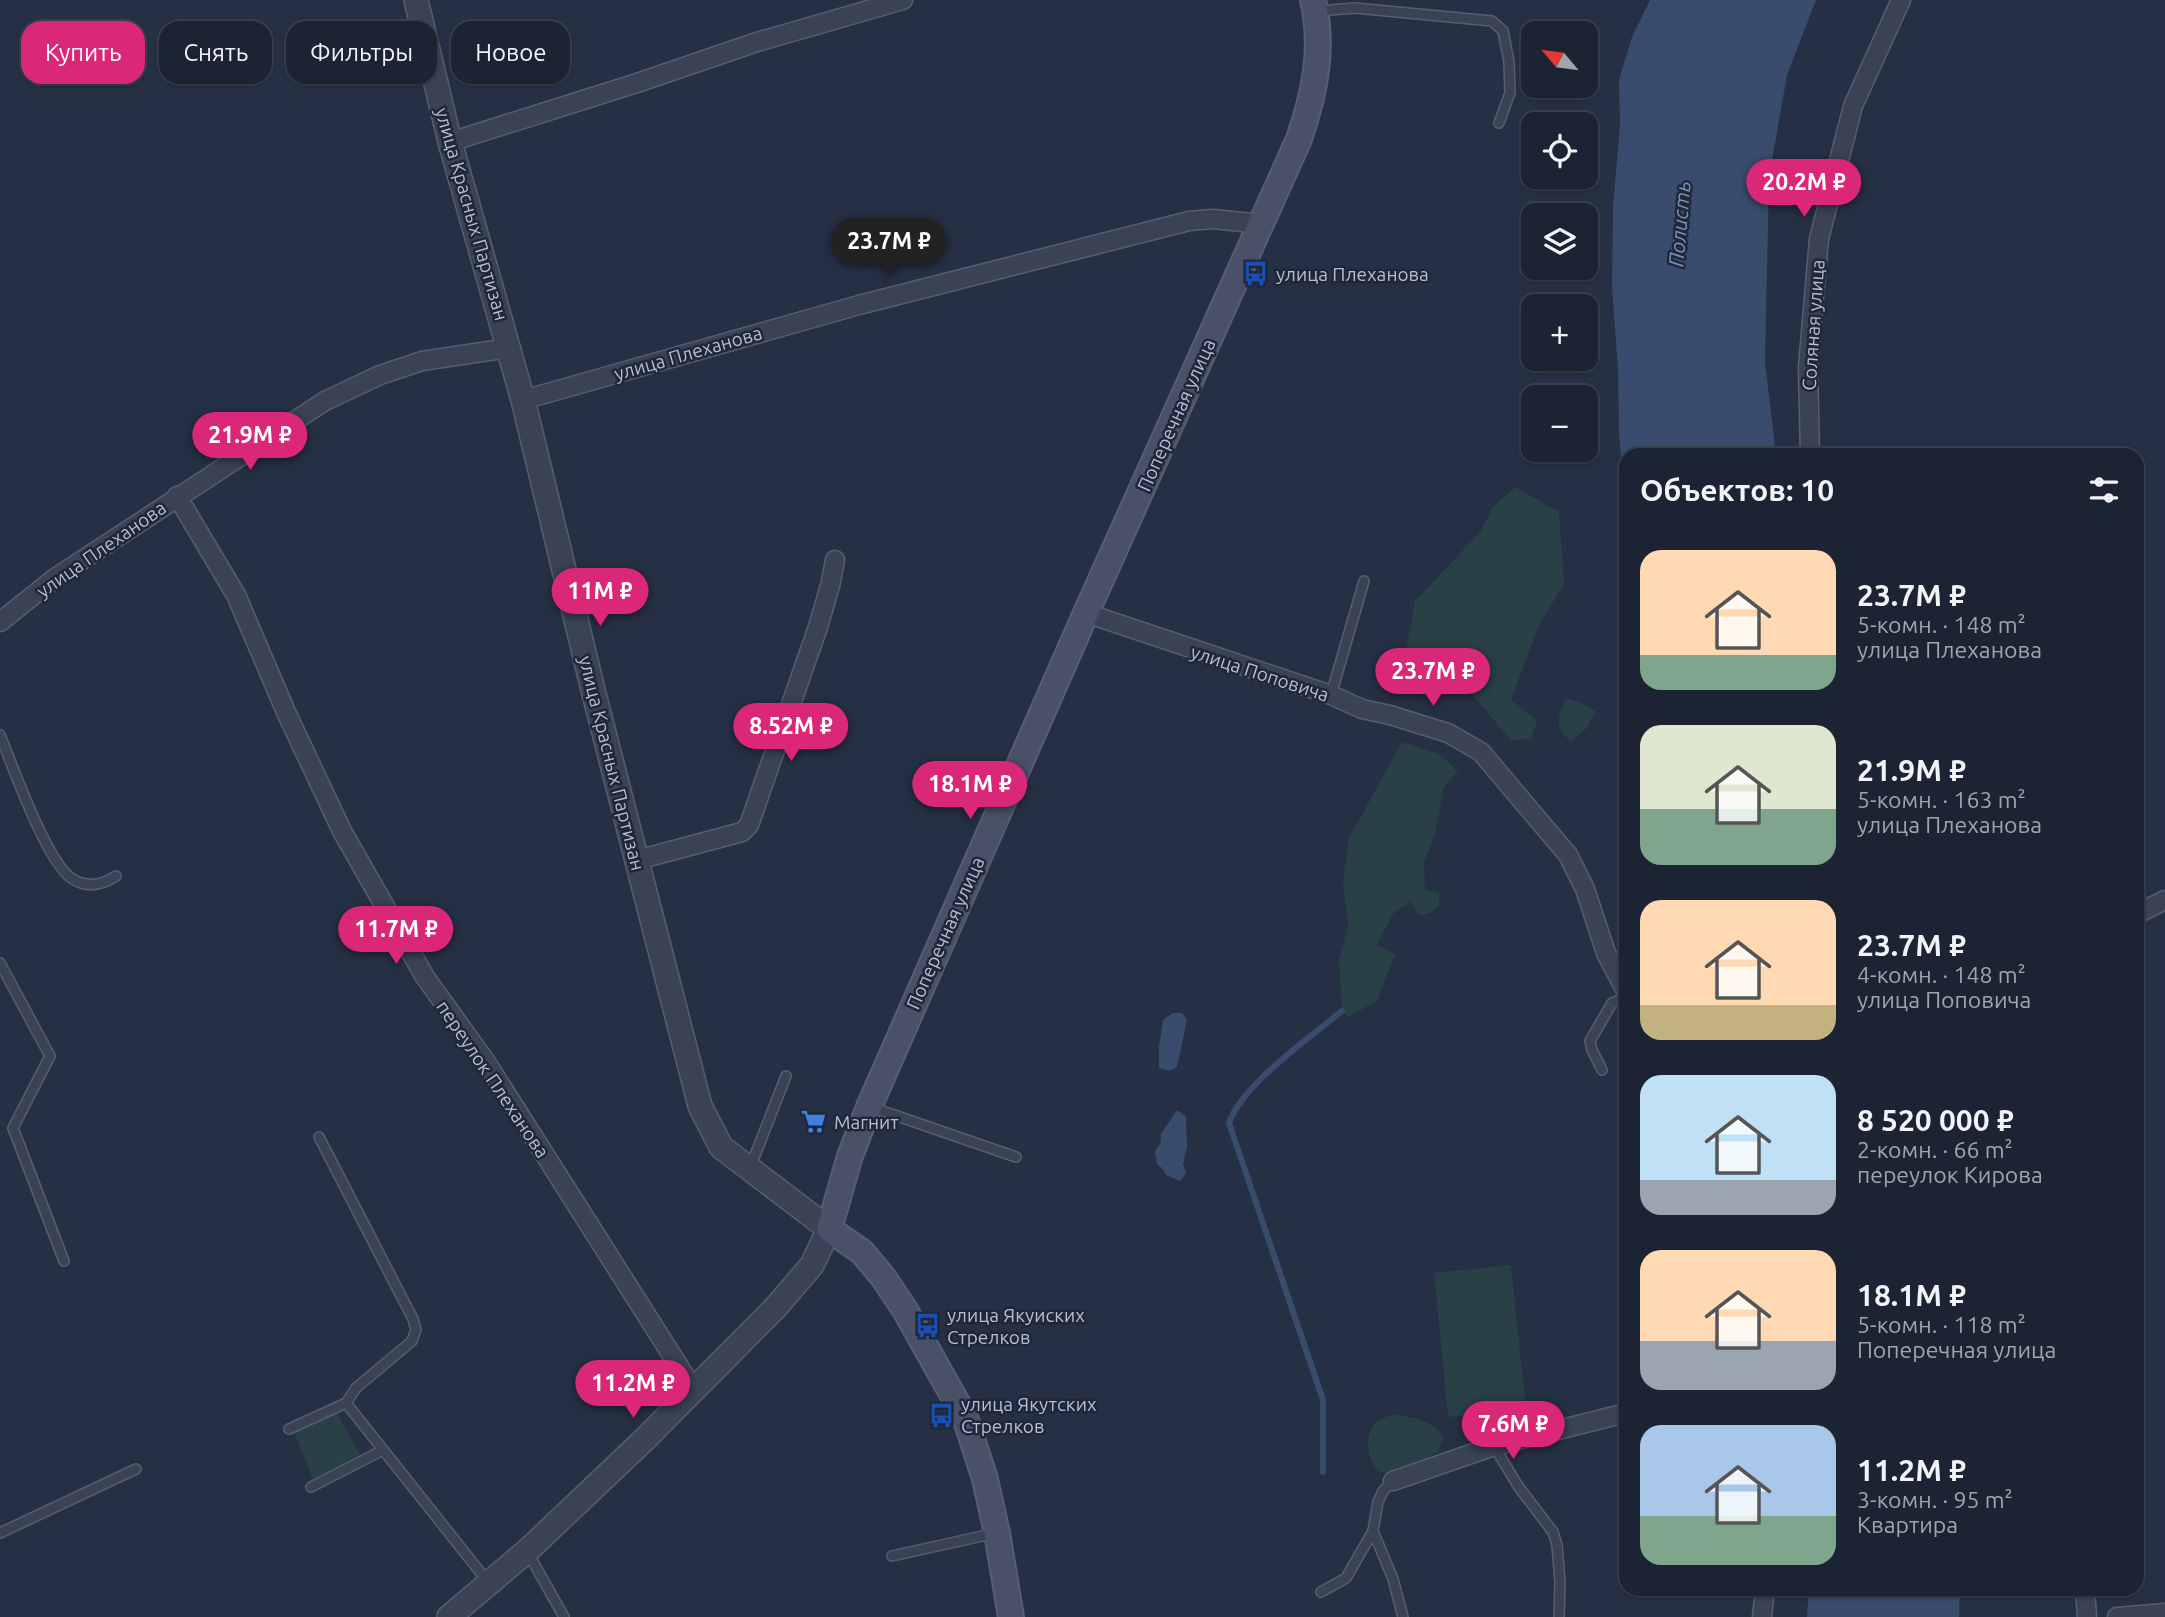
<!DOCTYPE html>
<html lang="ru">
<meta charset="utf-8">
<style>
:root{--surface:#1c2434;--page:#293040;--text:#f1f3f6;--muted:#a0a4ac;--line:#3a414f;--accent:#db2777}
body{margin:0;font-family:Ubuntu,sans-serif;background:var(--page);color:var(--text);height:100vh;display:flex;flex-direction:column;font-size:26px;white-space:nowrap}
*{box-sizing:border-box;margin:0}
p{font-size:23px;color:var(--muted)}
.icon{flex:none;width:38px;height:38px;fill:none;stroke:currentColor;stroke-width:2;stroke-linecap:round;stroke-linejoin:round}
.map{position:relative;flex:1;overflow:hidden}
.side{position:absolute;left:1619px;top:448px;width:525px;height:1148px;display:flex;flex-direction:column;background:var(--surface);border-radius:21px;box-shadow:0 2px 5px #0004,0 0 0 2px var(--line)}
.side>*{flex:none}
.banner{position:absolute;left:21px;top:21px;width:665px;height:63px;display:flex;gap:14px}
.needle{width:46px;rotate:299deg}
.fabs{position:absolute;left:1521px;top:21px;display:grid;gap:14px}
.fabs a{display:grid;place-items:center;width:77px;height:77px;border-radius:14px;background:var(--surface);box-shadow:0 2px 5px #0004,0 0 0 2px var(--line);font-size:35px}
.price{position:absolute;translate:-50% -60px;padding:0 16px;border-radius:24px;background:var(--accent);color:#fff;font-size:23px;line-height:46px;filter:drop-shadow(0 2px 4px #0008)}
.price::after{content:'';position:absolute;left:50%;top:42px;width:21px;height:16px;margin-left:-10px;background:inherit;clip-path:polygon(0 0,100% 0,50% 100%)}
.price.current{background:#222;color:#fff}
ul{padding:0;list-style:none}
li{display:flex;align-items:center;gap:21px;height:175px;padding:0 21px}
li span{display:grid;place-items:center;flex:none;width:196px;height:140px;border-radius:21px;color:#555}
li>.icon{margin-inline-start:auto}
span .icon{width:84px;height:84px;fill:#fffc;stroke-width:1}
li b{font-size:30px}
h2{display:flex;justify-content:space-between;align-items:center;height:84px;padding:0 21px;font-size:30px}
.tag{padding:0 24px;border-radius:21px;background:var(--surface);box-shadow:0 2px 5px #0004,0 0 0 2px var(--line);font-size:24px;line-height:63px}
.tag.current{background:var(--accent);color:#fff}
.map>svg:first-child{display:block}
.green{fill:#284046}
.water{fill:#3a4c6e}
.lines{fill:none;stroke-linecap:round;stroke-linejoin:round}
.stream{stroke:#3a4c6e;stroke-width:6}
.service-casing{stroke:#565e6f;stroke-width:12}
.minor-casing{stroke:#565e6f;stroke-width:21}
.tertiary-casing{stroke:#565e6f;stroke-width:26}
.secondary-casing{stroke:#565e6f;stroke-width:28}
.service{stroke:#3a4354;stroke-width:9}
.minor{stroke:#3a4354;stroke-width:18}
.tertiary{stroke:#3a4354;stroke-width:23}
.secondary{stroke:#485167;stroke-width:24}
.labels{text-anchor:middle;stroke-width:5;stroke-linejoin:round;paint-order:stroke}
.street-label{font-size:19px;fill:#b8bece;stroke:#1f283a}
.poi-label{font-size:19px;fill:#b8bece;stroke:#1f283a;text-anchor:start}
.water-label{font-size:21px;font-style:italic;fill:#7d91b6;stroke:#1f283a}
</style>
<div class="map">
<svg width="2165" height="1617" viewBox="0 0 2165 1617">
<rect width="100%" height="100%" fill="#263045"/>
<path class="green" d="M1515,487L1559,512L1564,584L1538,627L1511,700L1537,721L1531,739L1511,740L1461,682L1431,668L1406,651L1415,601L1481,531L1492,508Z
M1566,698L1579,702L1596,711L1587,728L1571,741C1553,728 1558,715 1566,698Z
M1402,742L1439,754L1458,771L1444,787L1435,834L1424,863L1425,889L1439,893V906L1430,913L1420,915L1410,902L1394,912L1377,944L1395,955L1377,1001L1348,1017L1342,1011L1339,960L1348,926L1343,880L1349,838Z
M1511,1265L1526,1410L1448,1417L1434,1273Z
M337,1413L360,1455L313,1479L294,1432Z
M1393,1414C1412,1418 1433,1419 1443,1438L1438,1452C1426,1458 1399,1474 1386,1473C1371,1473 1366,1447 1369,1436C1370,1431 1374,1425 1376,1421Z"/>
<path class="water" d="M1650,0H1816L1787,75L1769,177L1765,362L1776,455H1626V472L1621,455L1619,435L1618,369L1612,288L1613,207L1620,124L1619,80L1632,37Z
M1173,1013H1182L1187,1020L1177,1067L1169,1071L1159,1068V1047L1163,1020Z
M1177,1110L1186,1117L1187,1147L1183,1164L1186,1173L1180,1181L1166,1175L1163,1169L1157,1164L1155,1151L1161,1142V1134Z
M1809,1589H1960L1959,1617H1807Z"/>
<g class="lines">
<path class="stream" d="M1323,1472V1400L1229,1123C1242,1085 1309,1038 1342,1011"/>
<defs>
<path id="service" d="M1317,11L1355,8L1492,21L1503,31L1509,62L1510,93L1499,123
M1331,695L1364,581
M0,735C13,767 46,860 71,878C86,888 101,886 116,876
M0,963L50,1056L13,1128L64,1261
M1602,1070L1592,1050L1590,1041L1612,1003L1626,997
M871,1107L1016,1157
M750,1168L786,1076
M346,1403L488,1582
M289,1429L346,1403L356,1388L412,1341L416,1330L413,1319L319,1137
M1494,1446L1518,1486L1553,1532L1557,1545L1560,1582L1559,1617
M1393,1481L1383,1491L1378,1502L1373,1531L1393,1579L1403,1617
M311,1487L383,1450
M0,1533L136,1469
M527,1551L564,1617
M892,1556L996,1533
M1321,1592L1346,1578L1373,1531"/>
<path id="minor" d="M450,142L637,83L757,42L903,0
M523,400L859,305L1189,221L1213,219L1262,224
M1810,455L1808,367L1819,239L1853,106L1901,0
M177,496L236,595L286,712L342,831L425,977L486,1062L694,1390
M1086,613L1331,695L1362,709L1390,715L1448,733L1481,752L1568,855L1585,889L1606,953L1626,991
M0,622L55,578L325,401L380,375L422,361L509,348
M637,860L742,832L749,825L818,627L830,586L835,560
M2137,914L2165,900
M1393,1481L1494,1446L1626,1413
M2085,1589L2087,1617
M1762,1617L1765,1589
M2117,1617L2165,1613"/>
<path id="tertiary" d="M416,0L450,142L523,400L593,690L700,1106L721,1147L829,1229L812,1265L776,1307L645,1439L527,1551L449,1617"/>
<path id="secondary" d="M1011,1617L997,1533L985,1479L965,1417L905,1310L883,1277L862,1252L829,1229L850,1156L869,1107L1086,613L1299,139C1315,92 1324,49 1313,0"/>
</defs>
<use href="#service" class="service-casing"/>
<use href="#minor" class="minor-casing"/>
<use href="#tertiary" class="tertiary-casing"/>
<use href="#secondary" class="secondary-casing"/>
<use href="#service" class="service"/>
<use href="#minor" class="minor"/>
<use href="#tertiary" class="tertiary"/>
<use href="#secondary" class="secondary"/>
</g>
<defs>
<symbol id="bus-bare" viewBox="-9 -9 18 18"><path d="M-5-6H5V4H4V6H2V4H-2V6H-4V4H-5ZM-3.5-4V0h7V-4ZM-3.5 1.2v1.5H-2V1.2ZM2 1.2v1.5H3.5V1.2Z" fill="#1a4fb4" stroke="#1f283a" stroke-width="2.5" paint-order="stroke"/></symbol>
<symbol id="supermarket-bare" viewBox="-9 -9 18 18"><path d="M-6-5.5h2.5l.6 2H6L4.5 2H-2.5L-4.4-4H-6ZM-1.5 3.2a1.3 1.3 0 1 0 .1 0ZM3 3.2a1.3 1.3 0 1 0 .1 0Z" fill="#3f7fe0" stroke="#1f283a" stroke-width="2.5" paint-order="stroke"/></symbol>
</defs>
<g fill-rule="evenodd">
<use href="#bus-bare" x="1238" y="256" width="35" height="35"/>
<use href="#supermarket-bare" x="796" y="1104" width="35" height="35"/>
<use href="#bus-bare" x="910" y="1308" width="35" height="35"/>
<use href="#bus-bare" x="924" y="1398" width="35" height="35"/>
</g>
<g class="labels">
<g class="street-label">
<text transform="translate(472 214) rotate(74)" y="7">улица Красных Партизан</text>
<text transform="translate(1813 325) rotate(-86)" y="7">Соляная улица</text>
<text transform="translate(688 353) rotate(-16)" y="7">улица Плеханова</text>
<text transform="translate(1176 415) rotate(-66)" y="7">Поперечная улица</text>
<text transform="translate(101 549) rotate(-35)" y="7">улица Плеханова</text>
<text transform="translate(1260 673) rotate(18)" y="7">улица Поповича</text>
<text transform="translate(612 763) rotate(76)" y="7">улица Красных Партизан</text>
<text transform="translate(945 933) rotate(-66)" y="7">Поперечная улица</text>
<text transform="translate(493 1079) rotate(56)" y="7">переулок Плеханова</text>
</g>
<g class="poi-label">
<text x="1276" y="281">улица Плеханова</text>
<text x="834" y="1129">Магнит</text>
<text x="947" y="1322">улица Якуиских<tspan x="947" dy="22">Стрелков</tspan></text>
<text x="961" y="1411">улица Якутских<tspan x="961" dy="22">Стрелков</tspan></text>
</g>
<g class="water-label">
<text transform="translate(1680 224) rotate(-85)" y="7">Полисть</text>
</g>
</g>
</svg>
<div class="fabs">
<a><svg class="needle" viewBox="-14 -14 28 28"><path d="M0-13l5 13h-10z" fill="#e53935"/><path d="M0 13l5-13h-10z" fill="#a0a4ac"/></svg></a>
<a><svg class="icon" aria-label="locate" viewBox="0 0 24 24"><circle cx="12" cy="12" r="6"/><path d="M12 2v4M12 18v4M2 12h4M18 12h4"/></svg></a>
<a><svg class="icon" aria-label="layers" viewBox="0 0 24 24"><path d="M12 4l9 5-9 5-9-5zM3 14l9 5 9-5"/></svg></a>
<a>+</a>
<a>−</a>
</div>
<b class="price" style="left:1804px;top:219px">20.2M ₽</b>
<b class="price current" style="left:889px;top:278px">23.7M ₽</b>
<b class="price" style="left:250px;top:472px">21.9M ₽</b>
<b class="price" style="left:600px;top:628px">11M ₽</b>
<b class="price" style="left:1433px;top:708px">23.7M ₽</b>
<b class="price" style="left:791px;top:763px">8.52M ₽</b>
<b class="price" style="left:970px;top:821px">18.1M ₽</b>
<b class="price" style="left:396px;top:966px">11.7M ₽</b>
<b class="price" style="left:633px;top:1420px">11.2M ₽</b>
<b class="price" style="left:1513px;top:1461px">7.6M ₽</b>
<div class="banner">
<a class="tag current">Купить</a>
<a class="tag">Снять</a>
<a class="tag">Фильтры</a>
<a class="tag">Новое</a>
</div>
<section class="side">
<h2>Объектов: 10<svg class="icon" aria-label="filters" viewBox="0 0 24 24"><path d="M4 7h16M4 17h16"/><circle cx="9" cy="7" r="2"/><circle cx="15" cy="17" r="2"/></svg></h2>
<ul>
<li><span style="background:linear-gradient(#ffd9b3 75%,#7fa58c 0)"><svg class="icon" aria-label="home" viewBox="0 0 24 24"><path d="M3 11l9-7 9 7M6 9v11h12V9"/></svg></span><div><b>23.7M ₽</b><p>5-комн. · 148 m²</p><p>улица Плеханова</p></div></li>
<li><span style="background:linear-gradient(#dfe7d0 60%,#7fa58c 0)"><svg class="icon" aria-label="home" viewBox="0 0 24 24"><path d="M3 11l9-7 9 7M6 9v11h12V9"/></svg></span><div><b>21.9M ₽</b><p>5-комн. · 163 m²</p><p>улица Плеханова</p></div></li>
<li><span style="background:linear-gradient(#ffd9b3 75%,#c2b280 0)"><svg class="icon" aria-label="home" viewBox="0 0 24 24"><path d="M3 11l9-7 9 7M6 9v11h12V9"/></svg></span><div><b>23.7M ₽</b><p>4-комн. · 148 m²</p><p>улица Поповича</p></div></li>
<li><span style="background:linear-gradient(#bfe0f5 75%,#9aa5b1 0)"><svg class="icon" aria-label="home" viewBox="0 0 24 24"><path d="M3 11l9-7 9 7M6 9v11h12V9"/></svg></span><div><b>8 520 000 ₽</b><p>2-комн. · 66 m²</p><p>переулок Кирова</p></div></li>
<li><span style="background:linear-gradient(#ffd9b3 65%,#9aa5b1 0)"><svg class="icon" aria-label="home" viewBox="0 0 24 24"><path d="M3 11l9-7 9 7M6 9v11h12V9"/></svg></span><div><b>18.1M ₽</b><p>5-комн. · 118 m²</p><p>Поперечная улица</p></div></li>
<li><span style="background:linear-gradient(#a9c7e8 65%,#7fa58c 0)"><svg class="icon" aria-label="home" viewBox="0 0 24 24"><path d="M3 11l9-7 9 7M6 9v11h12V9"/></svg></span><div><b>11.2M ₽</b><p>3-комн. · 95 m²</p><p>Квартира</p></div></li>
</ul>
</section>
</div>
